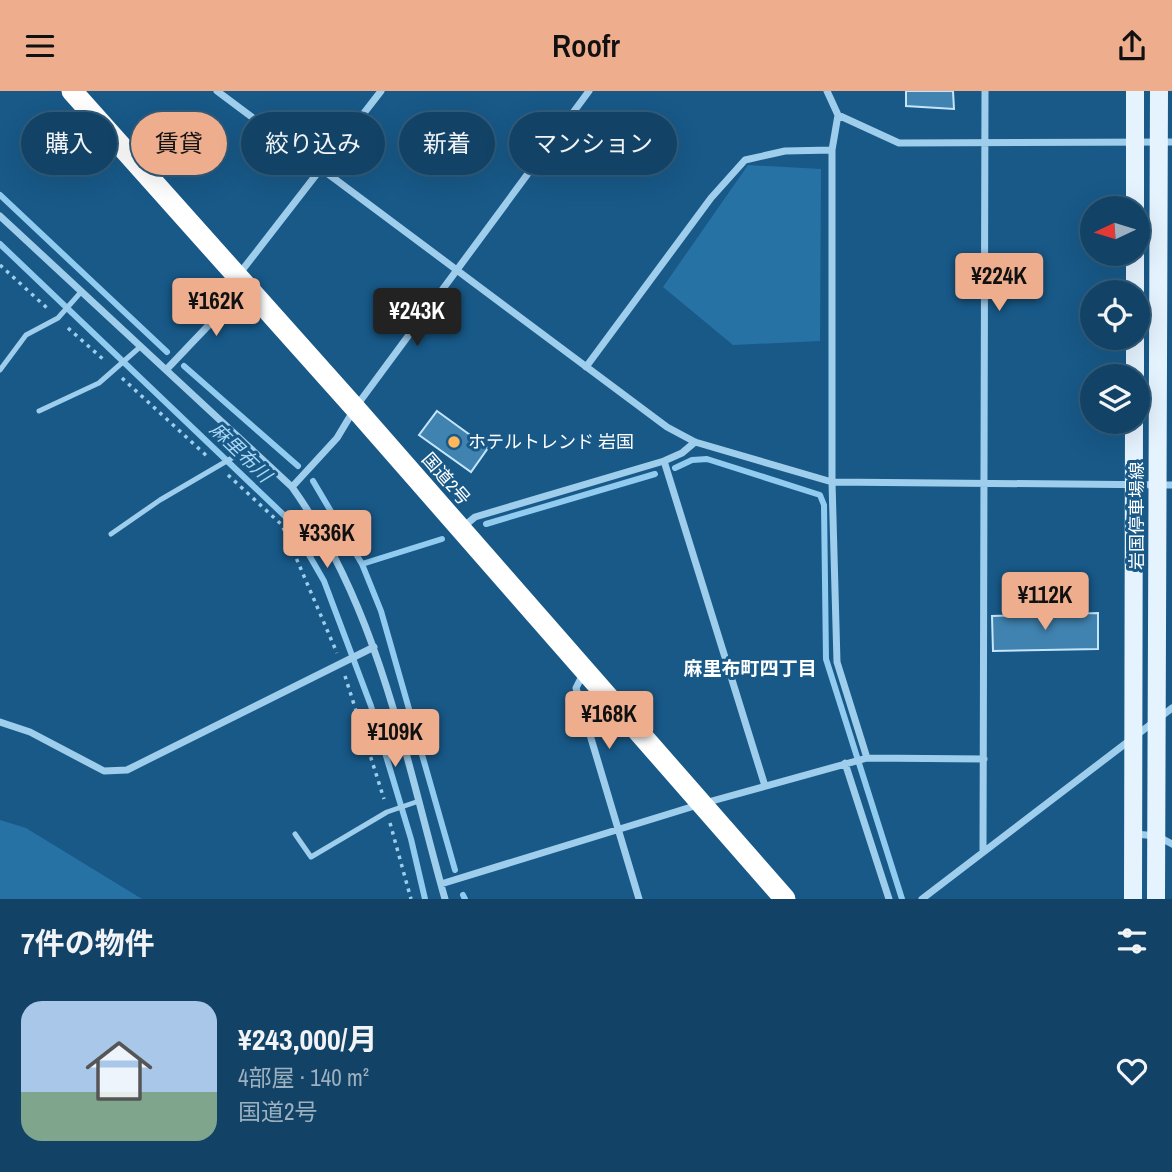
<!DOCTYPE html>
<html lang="ja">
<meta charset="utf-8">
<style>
:root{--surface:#124366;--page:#1f4e6f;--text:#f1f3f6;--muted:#9cb0bf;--line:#315c7a;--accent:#eead8d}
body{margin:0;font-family:"Archivo Narrow","Noto Sans JP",sans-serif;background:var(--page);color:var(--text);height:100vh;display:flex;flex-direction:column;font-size:26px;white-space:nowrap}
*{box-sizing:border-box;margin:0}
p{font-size:23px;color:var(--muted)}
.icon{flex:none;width:38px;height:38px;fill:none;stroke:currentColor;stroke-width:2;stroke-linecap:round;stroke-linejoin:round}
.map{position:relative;height:808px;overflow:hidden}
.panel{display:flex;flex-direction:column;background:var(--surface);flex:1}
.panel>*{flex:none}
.guide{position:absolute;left:21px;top:21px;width:700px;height:63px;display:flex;gap:14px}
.needle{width:46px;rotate:266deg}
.fabs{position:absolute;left:1080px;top:105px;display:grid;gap:14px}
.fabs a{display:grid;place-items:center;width:70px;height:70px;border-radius:50%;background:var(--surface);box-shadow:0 7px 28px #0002,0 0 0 2px var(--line);font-size:35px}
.price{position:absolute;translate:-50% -60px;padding:0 16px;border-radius:7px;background:var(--accent);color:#111;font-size:23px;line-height:46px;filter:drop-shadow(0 2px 4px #0008)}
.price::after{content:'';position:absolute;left:50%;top:42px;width:21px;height:16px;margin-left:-10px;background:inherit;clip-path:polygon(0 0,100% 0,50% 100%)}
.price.current{background:#222;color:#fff}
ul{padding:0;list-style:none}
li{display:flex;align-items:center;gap:21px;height:175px;padding:0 21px}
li+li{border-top:2px solid var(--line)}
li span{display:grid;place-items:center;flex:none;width:196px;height:140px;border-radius:21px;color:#555}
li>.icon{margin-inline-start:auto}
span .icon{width:84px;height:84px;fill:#fffc;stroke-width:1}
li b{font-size:30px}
h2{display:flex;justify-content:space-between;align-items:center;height:84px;padding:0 21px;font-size:30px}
.chip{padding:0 24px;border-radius:32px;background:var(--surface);box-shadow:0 7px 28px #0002,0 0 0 2px var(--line);font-size:24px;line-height:63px}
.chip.current{background:var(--accent);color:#111}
header{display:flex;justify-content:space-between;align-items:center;height:91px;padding:0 21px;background:var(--accent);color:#111;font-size:32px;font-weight:600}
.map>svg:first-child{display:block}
.green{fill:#2772a5}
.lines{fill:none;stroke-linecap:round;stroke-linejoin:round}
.stream{stroke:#91cbf0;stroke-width:6}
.building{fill:#4083b1;stroke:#c5e5fa;stroke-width:2}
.path{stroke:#9fceed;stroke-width:3.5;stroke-dasharray:3.5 5;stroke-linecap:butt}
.lane{stroke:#9fceed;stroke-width:5}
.street{stroke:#9fceed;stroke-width:7}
.primary{stroke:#e5f3ff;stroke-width:18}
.highway{stroke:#fff;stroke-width:21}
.poi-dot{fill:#ffb75b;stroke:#185988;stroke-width:2.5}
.labels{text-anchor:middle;stroke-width:6;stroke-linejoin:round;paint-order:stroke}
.poi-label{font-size:18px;fill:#fff;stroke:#185988;text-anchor:start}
.street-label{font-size:18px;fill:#fff;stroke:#185988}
.water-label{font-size:19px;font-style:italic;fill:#abd8f5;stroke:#185988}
.neighbourhood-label{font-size:19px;font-weight:bold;fill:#fff;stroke:#185988}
</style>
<header><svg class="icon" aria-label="menu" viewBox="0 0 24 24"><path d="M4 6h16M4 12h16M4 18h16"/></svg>Roofr<svg class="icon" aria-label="share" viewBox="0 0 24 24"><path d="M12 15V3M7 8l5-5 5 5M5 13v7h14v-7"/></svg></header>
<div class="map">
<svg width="1172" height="808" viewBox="0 0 1172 808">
<rect width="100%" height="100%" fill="#185988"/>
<path class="green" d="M748,74L821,78L820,250L733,254L663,196Z
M0,729L26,737L142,808H0Z"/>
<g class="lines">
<path class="stream" d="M0,104L167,261
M0,153L289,429L324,490L371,615L411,748L425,808
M184,275L298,375
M675,377L692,369L707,368L820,404L824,414L826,568L902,808
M313,390L362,473L381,520L455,779
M486,433L655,383
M362,473L442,448
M463,804L465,808"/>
</g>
<path class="building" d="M906,0H953L954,18L906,15Z
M437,320L488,357L471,381L419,344Z
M1098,522V558L993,560L992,525Z"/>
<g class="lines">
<path class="path" d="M0,174L47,217
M68,237L104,269
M122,287L209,367
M228,384L282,434L337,562
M345,585L384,708
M390,732L411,808"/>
<path class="lane" d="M0,279L26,244L58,227L81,201
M39,320L99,292L140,256
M111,443L160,409L249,357
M295,743L311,766L387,721L419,710"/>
<path class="street" d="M217,0L667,336L695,351L832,391L1172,394
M827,0L838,24L832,59V391L837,571L867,667L984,668
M838,24L899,52L1172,51
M0,125L292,396C379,518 405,666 445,808
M240,182L381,0
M586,276L711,107L745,69L785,60L832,59
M166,279L245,196
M664,370L765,695
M292,396L337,347L355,317L589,0
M463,436L475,426L664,370L682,362L695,351
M583,583L576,597L639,808
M0,631L30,641L104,680L127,679L374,556
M845,672L889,808
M1135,743L1157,745L1172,753
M983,759L985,0
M441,793L701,713L867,667
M922,808L1172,617"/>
<path class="primary" d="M1135,117V0
M1135,201V163
M1135,285V247
M1133,808L1134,331
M1156,808L1159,0"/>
<path class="highway" d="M72,0L355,317L785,808"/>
</g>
<circle class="poi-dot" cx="454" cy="351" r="7"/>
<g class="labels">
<g class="poi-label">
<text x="468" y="357">ホテルトレンド 岩国</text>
</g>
<g class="street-label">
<text transform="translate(446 388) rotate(49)" y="6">国道2号</text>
<text transform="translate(1137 425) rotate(-90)" y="6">岩国停車場線</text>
</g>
<g class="water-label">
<text transform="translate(241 361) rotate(44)" y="7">麻里布川</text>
</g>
<g class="neighbourhood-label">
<text x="750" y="584">麻里布町四丁目</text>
</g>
</g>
</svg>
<div class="fabs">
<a><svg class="needle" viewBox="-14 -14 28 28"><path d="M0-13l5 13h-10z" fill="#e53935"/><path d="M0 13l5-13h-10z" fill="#9cb0bf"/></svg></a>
<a><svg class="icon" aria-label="locate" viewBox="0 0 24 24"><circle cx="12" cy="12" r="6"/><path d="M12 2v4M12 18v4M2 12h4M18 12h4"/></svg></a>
<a><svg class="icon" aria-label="layers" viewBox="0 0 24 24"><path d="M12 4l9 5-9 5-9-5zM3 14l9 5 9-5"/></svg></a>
</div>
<b class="price" style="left:999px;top:222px">¥224K</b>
<b class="price" style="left:216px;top:247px">¥162K</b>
<b class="price current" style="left:417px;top:257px">¥243K</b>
<b class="price" style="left:327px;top:479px">¥336K</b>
<b class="price" style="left:1045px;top:541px">¥112K</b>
<b class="price" style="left:609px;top:660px">¥168K</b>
<b class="price" style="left:395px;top:678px">¥109K</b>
<div class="guide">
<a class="chip">購入</a>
<a class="chip current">賃貸</a>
<a class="chip">絞り込み</a>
<a class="chip">新着</a>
<a class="chip">マンション</a>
</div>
</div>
<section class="panel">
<h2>7件の物件<svg class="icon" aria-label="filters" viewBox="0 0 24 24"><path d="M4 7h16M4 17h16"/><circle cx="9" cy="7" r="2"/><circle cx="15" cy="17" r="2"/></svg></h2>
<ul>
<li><span style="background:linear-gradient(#a9c7e8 65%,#7fa58c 0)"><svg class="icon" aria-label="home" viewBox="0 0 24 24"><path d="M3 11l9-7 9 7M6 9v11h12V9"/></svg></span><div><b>¥243,000/月</b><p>4部屋 · 140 m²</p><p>国道2号</p></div><svg class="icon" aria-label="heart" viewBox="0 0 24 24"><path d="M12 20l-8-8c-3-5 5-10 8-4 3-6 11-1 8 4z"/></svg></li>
</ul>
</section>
